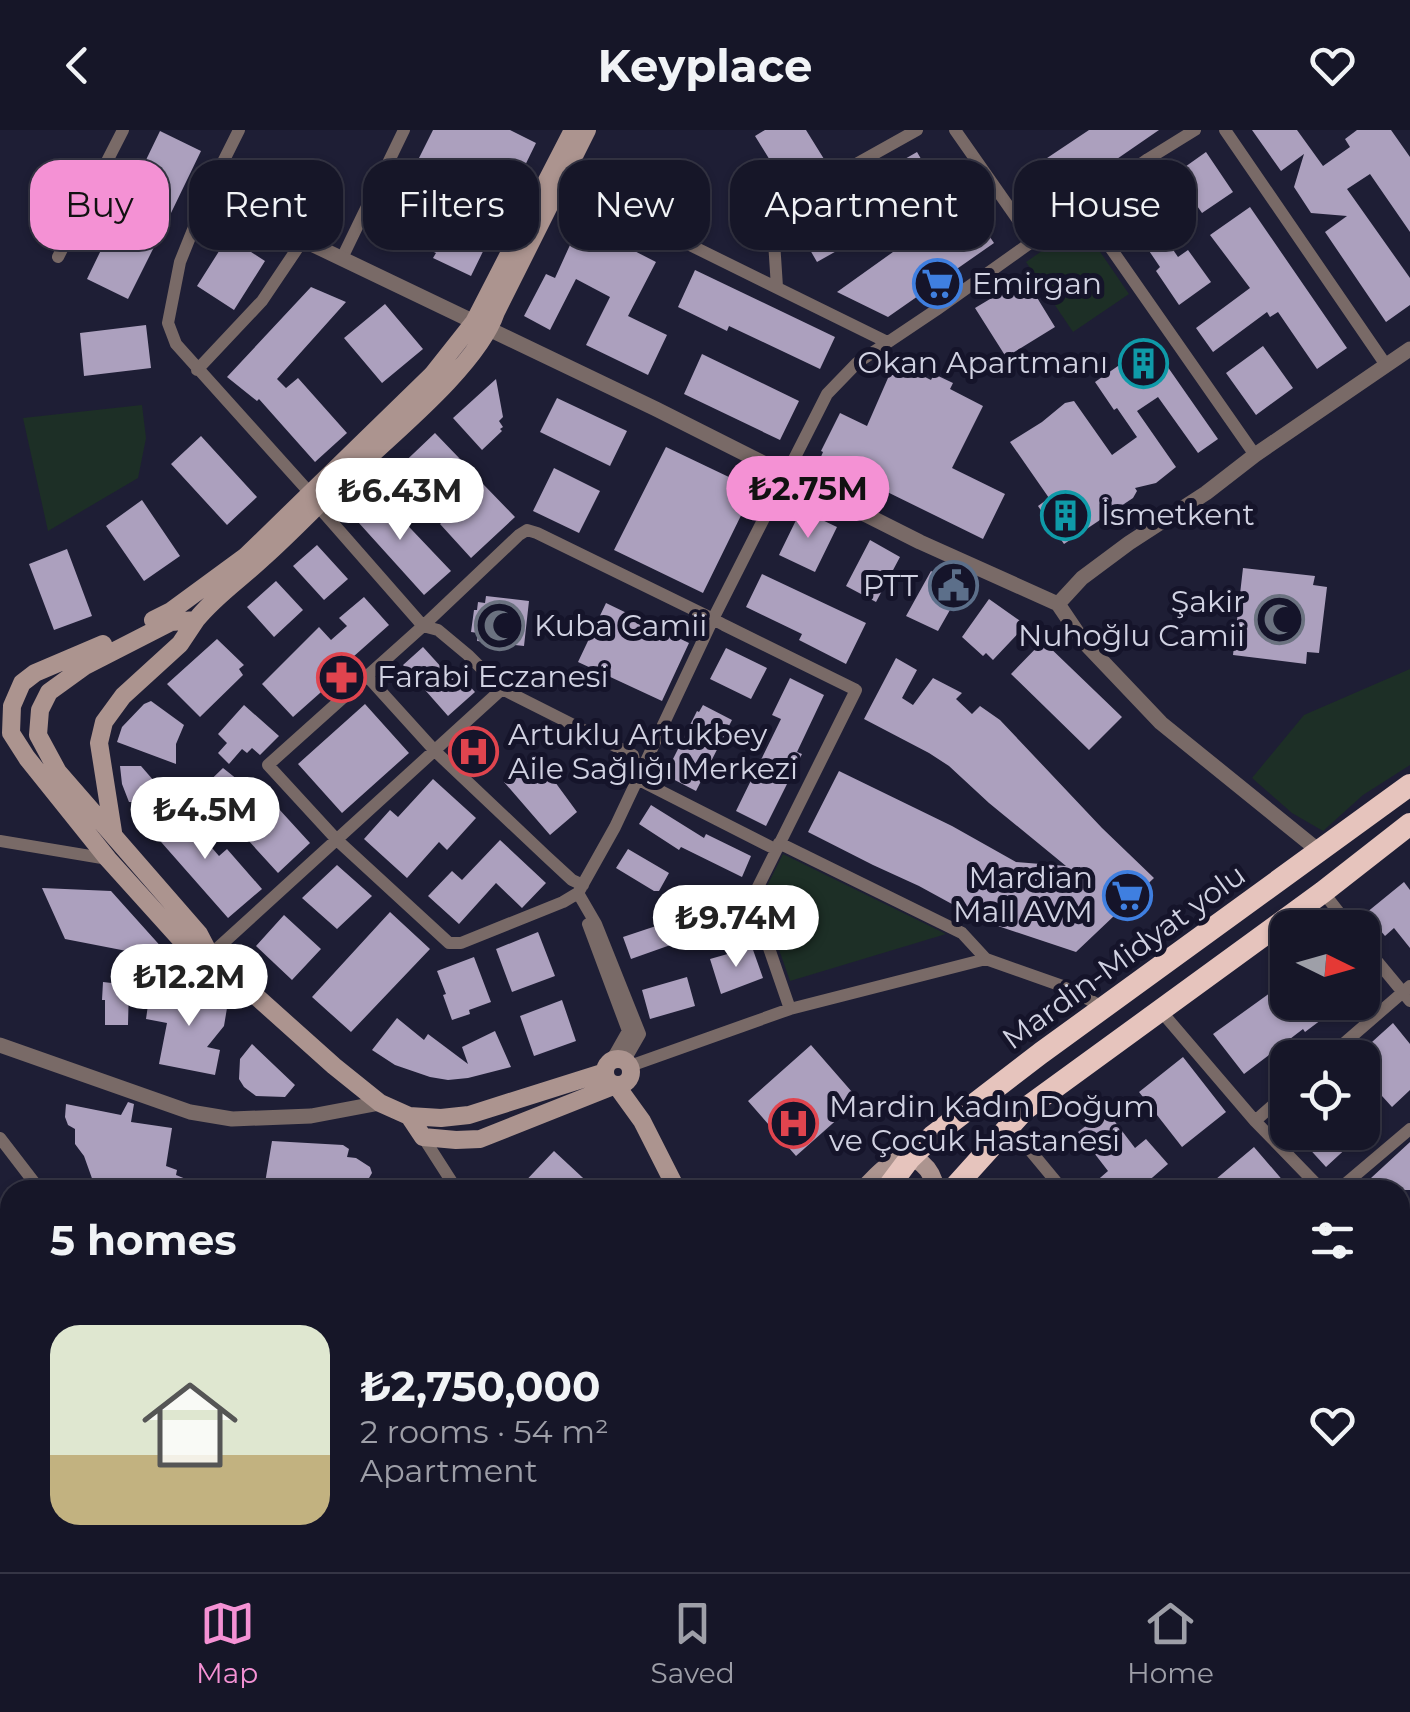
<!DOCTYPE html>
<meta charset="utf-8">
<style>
:root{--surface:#161628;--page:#1f1f30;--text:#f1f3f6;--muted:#9e9fa8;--line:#353545;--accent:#f491d4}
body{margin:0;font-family:Montserrat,sans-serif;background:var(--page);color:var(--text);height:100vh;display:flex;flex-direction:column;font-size:38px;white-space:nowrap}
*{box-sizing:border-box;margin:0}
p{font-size:32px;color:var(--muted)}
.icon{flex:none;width:55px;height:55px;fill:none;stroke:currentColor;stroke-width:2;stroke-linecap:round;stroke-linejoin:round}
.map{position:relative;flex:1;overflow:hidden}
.side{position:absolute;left:0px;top:1050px;width:1410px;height:392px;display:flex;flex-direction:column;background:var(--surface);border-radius:30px 30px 0 0;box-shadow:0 2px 8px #0004,0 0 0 2px var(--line)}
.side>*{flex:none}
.top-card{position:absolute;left:30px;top:30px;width:1350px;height:90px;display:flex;gap:20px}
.needle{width:65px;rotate:95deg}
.tools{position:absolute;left:1270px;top:780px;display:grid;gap:20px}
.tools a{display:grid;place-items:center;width:110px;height:110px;border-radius:20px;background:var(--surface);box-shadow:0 2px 8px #0004,0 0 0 2px var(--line);font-size:50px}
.price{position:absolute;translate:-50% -85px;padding:0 22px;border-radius:35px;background:#fff;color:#222;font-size:32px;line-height:65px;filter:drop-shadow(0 2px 5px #0008)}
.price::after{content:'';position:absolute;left:50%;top:60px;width:30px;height:22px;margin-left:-15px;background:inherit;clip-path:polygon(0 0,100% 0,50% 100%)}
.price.active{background:var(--accent);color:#111}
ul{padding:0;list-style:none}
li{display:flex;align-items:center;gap:30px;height:250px;padding:0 50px}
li+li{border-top:2px solid var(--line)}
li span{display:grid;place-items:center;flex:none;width:280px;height:200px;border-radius:30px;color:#555}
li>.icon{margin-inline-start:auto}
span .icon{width:120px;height:120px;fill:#fffc;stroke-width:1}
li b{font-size:42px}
h2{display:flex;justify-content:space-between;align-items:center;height:120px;padding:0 50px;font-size:42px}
.tag{padding:0 35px;border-radius:30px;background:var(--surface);box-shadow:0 2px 8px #0004,0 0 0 2px var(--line);font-size:35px;line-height:90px}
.tag.active{background:var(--accent);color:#111}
header{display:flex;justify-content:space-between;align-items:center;height:130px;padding:0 50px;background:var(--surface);font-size:45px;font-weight:700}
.tabs{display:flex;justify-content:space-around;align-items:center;height:140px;border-top:2px solid var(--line);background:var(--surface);font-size:28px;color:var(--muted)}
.tabs a{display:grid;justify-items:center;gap:5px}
.tabs .active{color:var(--accent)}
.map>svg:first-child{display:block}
.green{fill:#1d2f26}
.building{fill:#aca0be}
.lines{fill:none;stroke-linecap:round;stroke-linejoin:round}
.minor{stroke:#796a67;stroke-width:12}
.tertiary{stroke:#796a67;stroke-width:15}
.secondary{stroke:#ac948f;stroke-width:18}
.trunk{stroke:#e6c4bd;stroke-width:22}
.labels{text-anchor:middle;stroke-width:10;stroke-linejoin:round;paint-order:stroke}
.poi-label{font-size:30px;fill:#d1d2e2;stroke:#15142a;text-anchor:start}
.street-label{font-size:30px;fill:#d1d2e2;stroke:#15142a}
</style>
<header><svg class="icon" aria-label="back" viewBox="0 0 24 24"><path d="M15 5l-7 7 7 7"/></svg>Keyplace<svg class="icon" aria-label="heart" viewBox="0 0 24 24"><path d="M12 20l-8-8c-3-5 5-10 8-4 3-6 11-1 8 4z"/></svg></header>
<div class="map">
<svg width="1410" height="1442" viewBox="0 0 1410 1442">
<rect width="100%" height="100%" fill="#1e1e35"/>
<path class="green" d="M1081,94L1129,164L1073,202L1026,132Z
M142,275L146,308L138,348L48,401L23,288Z
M1410,539V635L1363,665L1323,701L1292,683L1252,648L1304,585Z
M783,724L946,804L790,851L761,768Z"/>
<path class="building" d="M433,0H510L536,13L471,146L433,128L436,123L384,98Z
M765,0H806L824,29L784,53L755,6Z
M1089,0H1159L1037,84L1014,50Z
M1252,0H1297L1323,36L1350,17L1345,9L1357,0H1391L1410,27V102L1370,44L1347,59L1410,148V175L1386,192L1325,102L1347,86L1311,83L1294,57L1304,24L1281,41Z
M160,1L201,21L171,83L130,63Z
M917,22L941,63L892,90L870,49Z
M1206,22L1233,62L1202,83L1175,44Z
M1152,59L1179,98L1165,108L1178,127L1188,120L1211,152L1179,175L1156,141L1160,137L1122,81Z
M842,65L865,105L817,132L794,92Z
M969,76L994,113L888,187L837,162L900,117L903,122Z
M1250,77L1347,218L1317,239L1278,182L1270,187L1267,182L1213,222L1196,198L1250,158L1210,105Z
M117,87L159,107L128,169L87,149Z
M580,93L656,132L628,186L667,205L648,245L586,215L610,167L576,149L550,200L524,186L546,144L555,148Z
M228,107L265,131L234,180L197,156Z
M695,140L835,207L820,239L729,196L727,201L678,177Z
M1025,148L1055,197L1006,227L975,178Z
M311,157L346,172L277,249L286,258L298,248L347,303L315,332L259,269L257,271L227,247Z
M385,174L423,219L382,253L344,208Z
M146,195L151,238L84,246L80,203Z
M1151,213L1218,309L1198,323L1158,267L1137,281L1176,337L1156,353L1135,358L1137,361L1133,368L1064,414L1038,376L1049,368L1010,312L1042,292L1065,273L1074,271L1112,325L1137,307L1117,278L1114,280L1095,252Z
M1263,216L1293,258L1256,285L1226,243Z
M702,224L799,271L780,310L684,264Z
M895,232L931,250L934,244L953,253L950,259L983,276L952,338L1005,364L983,409L820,329L823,322L821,321L840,283L867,296Z
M496,249L503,287L499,291L503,297L500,299L502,301L482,320L453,288Z
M557,268L627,301L610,336L540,302Z
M435,303L461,330L418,371L392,344Z
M201,306L257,367L227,395L171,334Z
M666,317L754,359L703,463L614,420Z
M554,338L600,361L579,403L533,381Z
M483,354L515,387L471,428L440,394Z
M374,360L451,441L424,465L349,382Z
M142,370L180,426L144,451L106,396Z
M801,380L837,397L815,442L779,425Z
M870,410L900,427L876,472L846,456Z
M317,415L348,449L324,470L293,436Z
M67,419L92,486L54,500L29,434Z
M1243,438L1315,446L1313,455L1327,457L1319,523L1307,522L1306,534L1233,525Z
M931,441L963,457L938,501L906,486Z
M762,444L866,493L846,534L799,510L802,504L746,477Z
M276,451L303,480L274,507L247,477Z
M486,466L529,471L524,516L477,511L478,503L471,502L474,480H477L478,472L485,473Z
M364,467L389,495L353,527L356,531L293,587L262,554L319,497L331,510L347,496L339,488Z
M989,469L1026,495L993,530L986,523L983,526L962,507Z
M606,473L689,513L662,571L578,532Z
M217,509L244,535L239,539L243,545L200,587L167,554Z
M1043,511L1122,587L1089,620L1011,544Z
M423,517L452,549L458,543L475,562L448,586L403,535Z
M726,518L767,538L751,569L710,549Z
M896,528L917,540L902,568L913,575L933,548L962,563L956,569L972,584L980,576L1000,590L1102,698L1154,748L1076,822L983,791L919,756L873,735L808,702L839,641L952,696L1016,732L1066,736L989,673L949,636L929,623L864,589Z
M790,548L824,565L797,622L802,624L766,696L736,681L781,589L772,585Z
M151,571L184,595L176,614V634L117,612L122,597L144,574Z
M365,574L409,623L342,683L298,634Z
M244,575L279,606L260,625L252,618L247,623L242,619L229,634L218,623L227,613L218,604Z
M703,575L732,590L696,661L665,645L697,581L699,582Z
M536,626L577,682L550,705L504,652Z
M120,636H141L173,673L129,672L122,654Z
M223,638L276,680L278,678L310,713L278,743L227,687L222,691L192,668Z
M433,649L476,688L447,720L439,712L407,748L364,709L390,680L398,687Z
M174,674L219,726L227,719L262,759L228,788L147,696Z
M651,675L704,708L706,704L751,726L742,747L681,717L679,720L639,694Z
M500,710L546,753L522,778L496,753L459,794L428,766L452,741L462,750Z
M628,719L669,743L659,761H654L616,738Z
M337,735L372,766L337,799L302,768Z
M1404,752L1410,760V818L1394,798L1385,806L1366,783Z
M42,758L111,761L173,830L65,809Z
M687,759L735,776L742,795L694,809L693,807L631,829L623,807L686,786L678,764Z
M390,782L430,819L351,902L312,867Z
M284,785L321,819L292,850L256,816Z
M538,802L555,846L512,862L496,819Z
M752,817L763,848L721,864L710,829Z
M474,827L491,872L469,880L470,884L452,890L443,865L446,864L437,841Z
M687,847L695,876L650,889L642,860Z
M1288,850V872H1345L1305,902L1303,899L1244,944L1213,904Z
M103,852L129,855L128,895H105V870H102Z
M200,854L227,878L224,896L207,917L220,920L215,945L159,934L167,893L146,889L150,861L190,868Z
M562,870L576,911L534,926L520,886Z
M397,888L424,910L428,904L468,934L462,917L495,901L511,937L468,948L448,950L430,947L395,935L372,920Z
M1393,893L1410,914V960L1392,977L1362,944V921Z
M252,914L295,955L285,967L256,966L244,957L239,949L240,929Z
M811,915L859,970L796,1026L748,971Z
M1183,927L1226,982L1182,1017L1139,962Z
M128,972L134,974L131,992L172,998L166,1036L177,1040L176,1045L213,1060H119L94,1054L84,1026L75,1014V999L68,995L65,987L66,974L121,985Z
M1106,980L1135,1018L1146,1009L1168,1034L1138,1060H1086L1108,1041L1078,1002Z
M1294,1002H1364L1326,1037Z
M272,1011L343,1015L349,1019L347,1027L356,1028L370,1037L372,1043L369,1048L347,1060H319L265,1053Z
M1410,1012V1060H1358Z
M1254,1017L1291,1060H1203Z
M554,1021L596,1060H517Z"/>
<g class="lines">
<path class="minor" d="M239,0L209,60L180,132L168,193L176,214L310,363
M955,0L1032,110
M1225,0L1386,235
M560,51L887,212
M1082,77L1255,325
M58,127L123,0
M342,128L404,0
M777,157L772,81L917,0
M197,240L262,171L303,110
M317,375L423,496L438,500L468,525L502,559L633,625L637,649L775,719
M367,546L435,621L546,726L572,750L583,755
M0,711L108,729
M779,713L962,803L986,829L1068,858L1104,878
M1323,762L1351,798
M578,763L596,794L640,904L625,930
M588,794L628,901L611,931
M1362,813L1410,871
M210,825L502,559
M790,879L752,769L856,560L724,495L713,489L537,403L527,400L519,405L423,496L268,635L337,710L449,813H461L563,772L578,763L615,697L713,489L827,264L857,233L936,180L1148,29L1195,0
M1160,880L1255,991L1322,1060
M1327,928L1410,856
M630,936L790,879L986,829
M1255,991L1288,962
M1009,995L1063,1060
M423,1007L457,1060
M0,1008L40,1060
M1338,1060L1410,999
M1400,1104L1410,1088
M1400,1222L1410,1219
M878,1432L888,1442
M1134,1432L1138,1442
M1269,1432L1274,1442"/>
<path class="tertiary" d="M209,60L303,110L656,279L920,412L1058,474L1083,511L1161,593L1319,721
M1058,474L1082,448L1129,413L1206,363L1255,325L1410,219
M0,915L190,982L232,989L311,986L380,973
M0,1198L10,1227
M0,1300L6,1295L10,1276
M1400,1355L1410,1353
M1164,1442L1187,1432"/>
<path class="secondary" d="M153,490L171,481L246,426L432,245L474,192L573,0
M103,514L35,543L22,553L12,576L11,603L27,628L108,729L191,821L210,825
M113,702L99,613L104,592L123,566L180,514L196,490
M605 942a13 13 0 1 1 26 0a13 13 0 1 1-26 0Z
M605,942L469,985L441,988L409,986L423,1007L456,1010L480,1009L616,955L642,991L677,1060
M409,986L380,973L334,936L210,825L199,804L58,642L38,605L40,580L49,562L85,536L171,492L196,490C215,466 242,448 264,427C293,401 319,373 347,347C390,306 478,236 496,182L587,0
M862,1060C872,1051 883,1037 894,1032C918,1021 932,1039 936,1060
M614,1442L619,1432
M649,1442L653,1432"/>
<path class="trunk" d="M886,1060L910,1028L933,1006L1041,923L1410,655
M952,1060L1025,979L1323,762L1410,694
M764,1432L766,1442
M792,1432L793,1442"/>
</g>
<defs>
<symbol id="supermarket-ring" viewBox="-11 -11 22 22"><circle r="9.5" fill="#15142a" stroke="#3f7fe0" stroke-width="1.5"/><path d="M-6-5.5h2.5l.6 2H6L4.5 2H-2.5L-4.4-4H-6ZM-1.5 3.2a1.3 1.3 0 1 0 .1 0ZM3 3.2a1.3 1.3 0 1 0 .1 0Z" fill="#3f7fe0"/></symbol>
<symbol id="building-ring" viewBox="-11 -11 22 22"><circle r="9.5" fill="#15142a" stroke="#0f9aa8" stroke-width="1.5"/><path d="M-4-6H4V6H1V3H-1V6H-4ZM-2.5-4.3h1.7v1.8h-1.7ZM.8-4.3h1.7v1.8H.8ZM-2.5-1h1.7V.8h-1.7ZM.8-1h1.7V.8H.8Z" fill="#0f9aa8"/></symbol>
<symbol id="civic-ring" viewBox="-11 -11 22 22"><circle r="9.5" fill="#15142a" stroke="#5c6f8a" stroke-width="1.5"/><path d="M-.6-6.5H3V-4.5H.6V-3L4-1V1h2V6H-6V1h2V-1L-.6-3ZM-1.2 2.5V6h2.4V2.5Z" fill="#5c6f8a"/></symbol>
<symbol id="mosque-ring" viewBox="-11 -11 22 22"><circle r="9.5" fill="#15142a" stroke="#6b7280" stroke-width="1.5"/><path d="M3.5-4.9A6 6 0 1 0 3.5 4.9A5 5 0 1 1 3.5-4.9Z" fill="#6b7280"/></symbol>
<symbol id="pharmacy-ring" viewBox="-11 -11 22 22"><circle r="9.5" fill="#15142a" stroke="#e0444e" stroke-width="1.5"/><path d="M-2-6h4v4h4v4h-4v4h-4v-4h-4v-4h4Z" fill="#e0444e"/></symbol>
<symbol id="hospital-ring" viewBox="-11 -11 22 22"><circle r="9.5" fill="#15142a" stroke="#e0444e" stroke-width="1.5"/><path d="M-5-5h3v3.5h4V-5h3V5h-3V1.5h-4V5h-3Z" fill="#e0444e"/></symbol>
</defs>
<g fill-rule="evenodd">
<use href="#supermarket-ring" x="910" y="126" width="55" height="55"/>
<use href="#building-ring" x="1116" y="206" width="55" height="55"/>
<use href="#building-ring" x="1038" y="358" width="55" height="55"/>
<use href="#civic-ring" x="926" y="428" width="55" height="55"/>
<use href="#mosque-ring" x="1252" y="462" width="55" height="55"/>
<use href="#mosque-ring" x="472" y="468" width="55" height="55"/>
<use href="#pharmacy-ring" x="314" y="520" width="55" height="55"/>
<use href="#hospital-ring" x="446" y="594" width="55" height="55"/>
<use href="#supermarket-ring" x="1100" y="738" width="55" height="55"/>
<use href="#hospital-ring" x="766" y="966" width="55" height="55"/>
</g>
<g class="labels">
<g class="poi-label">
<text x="972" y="164">Emirgan</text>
<text x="1108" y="243" text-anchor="end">Okan Apartmanı</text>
<text x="1101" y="395">İsmetkent</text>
<text x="918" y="466" text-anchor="end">PTT</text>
<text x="1245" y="482" text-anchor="end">Şakir<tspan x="1245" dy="34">Nuhoğlu Camii</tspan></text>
<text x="534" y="506">Kuba Camii</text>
<text x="377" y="557">Farabi Eczanesi</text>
<text x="508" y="615">Artuklu Artukbey<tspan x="508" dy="34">Aile Sağlığı Merkezi</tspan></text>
<text x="1093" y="758" text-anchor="end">Mardian<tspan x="1093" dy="34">Mall AVM</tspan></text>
<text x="829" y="987">Mardin Kadın Doğum<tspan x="829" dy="34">ve Çocuk Hastanesi</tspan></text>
</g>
<g class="street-label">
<text transform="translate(1124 827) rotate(-36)" y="10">Mardin-Midyat yolu</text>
</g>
</g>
</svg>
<div class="tools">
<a><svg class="needle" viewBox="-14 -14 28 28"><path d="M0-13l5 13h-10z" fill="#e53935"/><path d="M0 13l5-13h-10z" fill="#9e9fa8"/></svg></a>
<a><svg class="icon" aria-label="locate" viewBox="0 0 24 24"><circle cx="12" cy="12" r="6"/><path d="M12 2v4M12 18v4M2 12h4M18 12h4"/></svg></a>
</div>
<b class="price active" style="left:808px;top:411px">₺2.75M</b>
<b class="price" style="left:400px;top:413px">₺6.43M</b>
<b class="price" style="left:205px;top:732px">₺4.5M</b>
<b class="price" style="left:736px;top:840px">₺9.74M</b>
<b class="price" style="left:189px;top:899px">₺12.2M</b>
<div class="top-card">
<a class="tag active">Buy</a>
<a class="tag">Rent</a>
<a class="tag">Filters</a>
<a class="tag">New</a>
<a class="tag">Apartment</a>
<a class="tag">House</a>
</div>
<section class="side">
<h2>5 homes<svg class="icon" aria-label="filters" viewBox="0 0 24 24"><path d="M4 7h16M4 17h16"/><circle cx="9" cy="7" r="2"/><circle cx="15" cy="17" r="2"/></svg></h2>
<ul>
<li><span style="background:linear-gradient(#dfe7d0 65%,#c2b280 0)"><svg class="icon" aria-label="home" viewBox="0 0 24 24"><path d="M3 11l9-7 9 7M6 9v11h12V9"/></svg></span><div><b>₺2,750,000</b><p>2 rooms · 54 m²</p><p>Apartment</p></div><svg class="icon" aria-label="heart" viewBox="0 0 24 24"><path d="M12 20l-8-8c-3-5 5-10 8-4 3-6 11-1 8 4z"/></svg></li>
</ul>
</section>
</div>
<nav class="tabs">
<a class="active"><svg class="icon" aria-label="map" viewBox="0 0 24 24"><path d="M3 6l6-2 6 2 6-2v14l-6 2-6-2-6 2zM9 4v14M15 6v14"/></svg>Map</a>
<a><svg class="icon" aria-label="saved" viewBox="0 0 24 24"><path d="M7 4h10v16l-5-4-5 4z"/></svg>Saved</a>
<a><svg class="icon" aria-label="home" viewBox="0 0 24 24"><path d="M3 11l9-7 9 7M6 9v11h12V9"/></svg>Home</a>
</nav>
